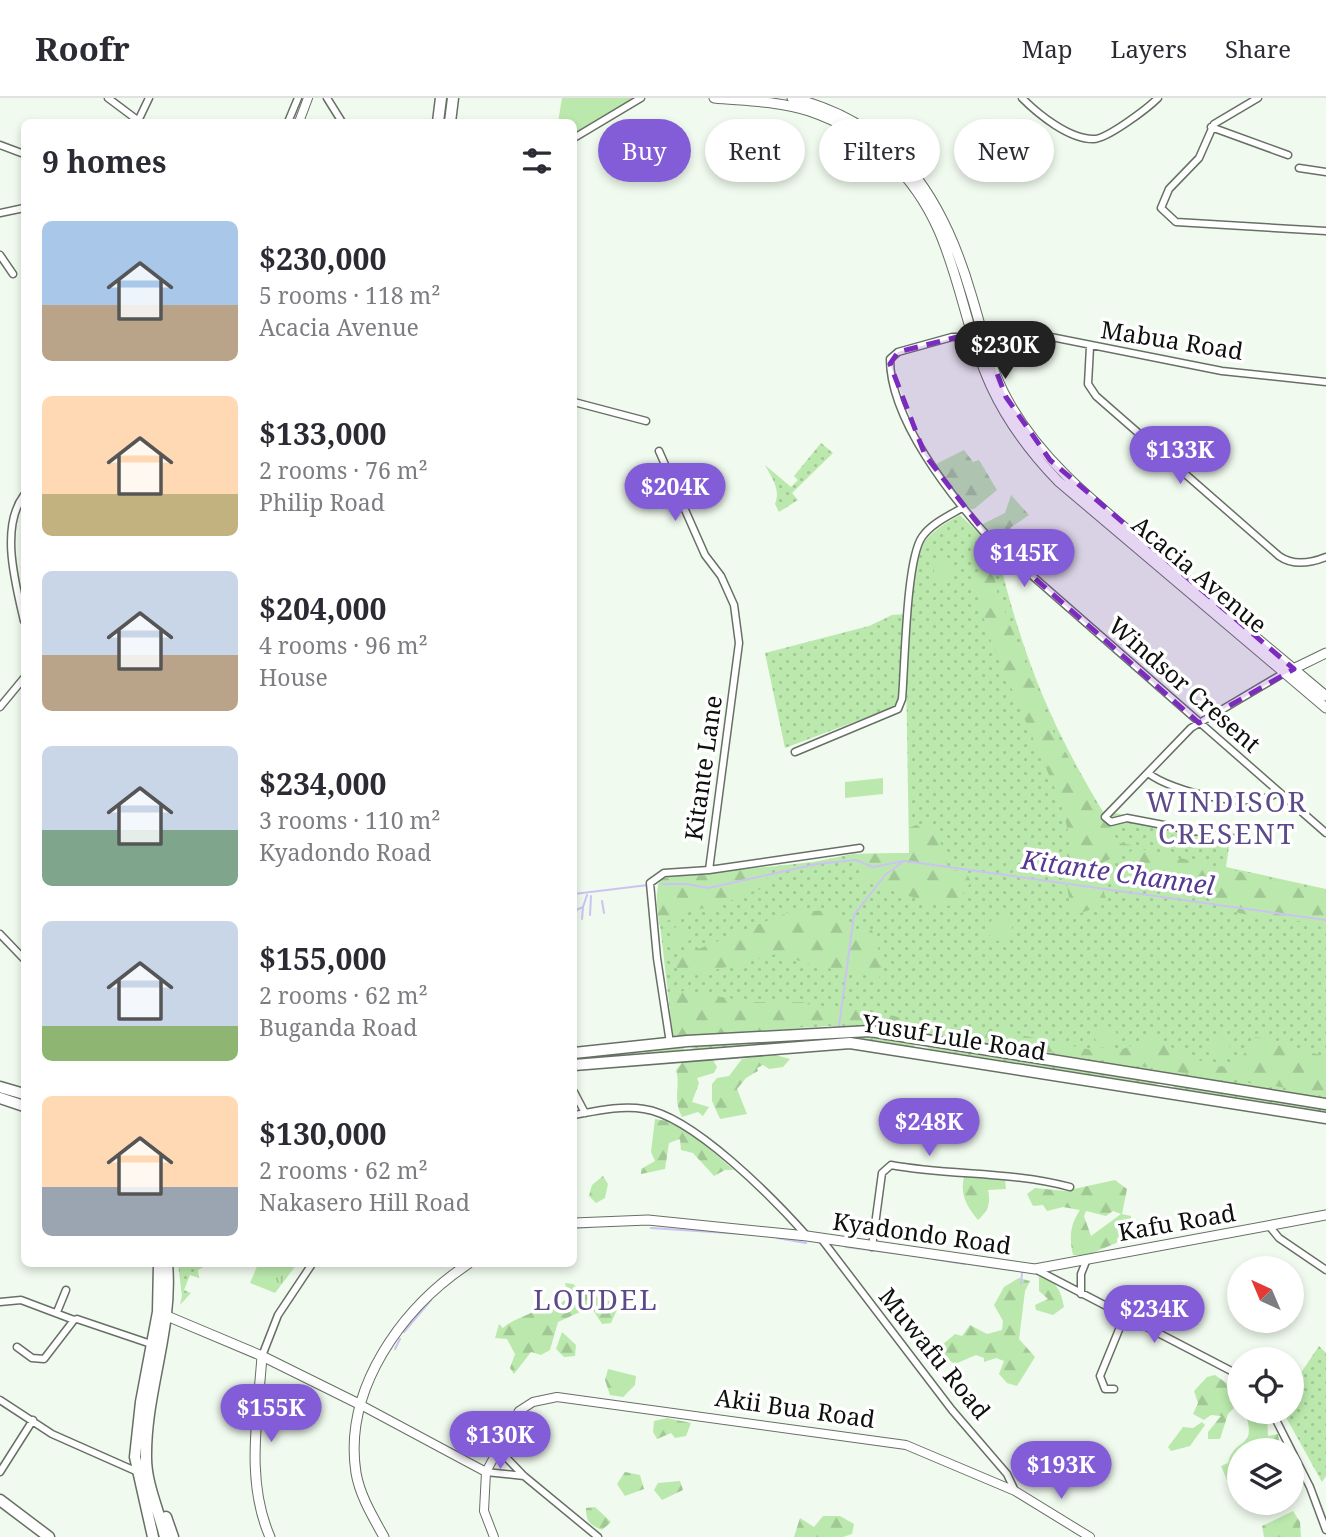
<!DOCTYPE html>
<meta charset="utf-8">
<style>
:root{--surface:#fff;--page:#f2f2f3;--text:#2b2b33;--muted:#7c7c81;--line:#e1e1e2;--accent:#835dd8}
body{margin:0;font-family:"Noto Serif",serif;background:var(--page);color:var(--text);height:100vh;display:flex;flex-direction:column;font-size:26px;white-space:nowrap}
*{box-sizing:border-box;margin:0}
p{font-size:23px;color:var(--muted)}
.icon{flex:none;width:38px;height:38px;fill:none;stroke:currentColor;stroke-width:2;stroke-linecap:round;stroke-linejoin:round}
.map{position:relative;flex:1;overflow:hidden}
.details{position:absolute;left:21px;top:21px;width:556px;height:1148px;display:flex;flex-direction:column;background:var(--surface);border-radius:10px;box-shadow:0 4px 10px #0003}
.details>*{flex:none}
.hud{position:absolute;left:598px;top:21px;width:621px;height:63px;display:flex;gap:14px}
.needle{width:46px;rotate:316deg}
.controls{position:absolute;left:1227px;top:1158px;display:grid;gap:14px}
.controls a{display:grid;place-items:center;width:77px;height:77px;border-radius:50%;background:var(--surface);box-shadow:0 4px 10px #0003;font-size:35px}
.price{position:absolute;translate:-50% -60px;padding:0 16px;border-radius:24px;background:var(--accent);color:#fff;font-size:23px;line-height:46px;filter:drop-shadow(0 2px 4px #0008)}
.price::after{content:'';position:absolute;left:50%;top:42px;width:21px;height:16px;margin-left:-10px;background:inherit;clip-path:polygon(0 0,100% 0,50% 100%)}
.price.on{background:#222;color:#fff}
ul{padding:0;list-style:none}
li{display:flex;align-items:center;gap:21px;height:175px;padding:0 21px}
li span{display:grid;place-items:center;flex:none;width:196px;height:140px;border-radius:10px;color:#555}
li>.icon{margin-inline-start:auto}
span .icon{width:84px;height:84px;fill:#fffc;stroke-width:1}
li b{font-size:30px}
h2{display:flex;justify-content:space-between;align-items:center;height:84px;padding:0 21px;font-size:30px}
.tag{padding:0 24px;border-radius:32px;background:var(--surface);box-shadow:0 4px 10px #0003;font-size:24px;line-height:63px}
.tag.on{background:var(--accent);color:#fff}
header{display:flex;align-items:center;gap:42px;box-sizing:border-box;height:98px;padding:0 35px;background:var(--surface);border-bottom:2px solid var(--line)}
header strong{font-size:33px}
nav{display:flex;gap:38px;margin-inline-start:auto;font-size:24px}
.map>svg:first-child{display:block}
.grass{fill:url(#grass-dots)}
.forest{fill:url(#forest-firs);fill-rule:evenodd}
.park{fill:url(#park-tufts)}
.garden{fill:#bbe9ad}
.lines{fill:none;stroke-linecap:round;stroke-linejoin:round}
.stream{stroke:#ccc3f3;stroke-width:2}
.minor-casing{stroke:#677065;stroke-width:9}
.tertiary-casing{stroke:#677065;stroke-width:10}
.secondary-casing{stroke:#677065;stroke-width:11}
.primary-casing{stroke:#677065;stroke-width:13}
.minor{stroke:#fff;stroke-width:6}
.tertiary{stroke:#fff;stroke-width:8}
.secondary{stroke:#fff;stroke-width:9}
.primary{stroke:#fff;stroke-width:10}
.marked{fill:#7b2cbf;fill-opacity:0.2;stroke:#7b2cbf;stroke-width:5;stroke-dasharray:14 9;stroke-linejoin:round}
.labels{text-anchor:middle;stroke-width:7;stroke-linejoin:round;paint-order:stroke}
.street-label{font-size:24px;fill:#0d100c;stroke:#fff}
.water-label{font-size:26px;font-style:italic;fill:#553993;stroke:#fff}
.quarter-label{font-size:28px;letter-spacing:2px;fill:#5c4b8a;stroke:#fff}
</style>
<header>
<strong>Roofr</strong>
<nav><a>Map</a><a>Layers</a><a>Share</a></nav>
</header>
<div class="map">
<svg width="1326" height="1439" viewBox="0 0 1326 1439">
<defs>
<pattern id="grass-dots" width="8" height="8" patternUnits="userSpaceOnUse" patternTransform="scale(1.75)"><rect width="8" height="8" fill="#bbe9ad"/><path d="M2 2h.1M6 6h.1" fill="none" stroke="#a0c794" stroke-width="1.8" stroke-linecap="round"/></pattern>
<pattern id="forest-firs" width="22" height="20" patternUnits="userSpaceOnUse" patternTransform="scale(1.75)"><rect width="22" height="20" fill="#bbe9ad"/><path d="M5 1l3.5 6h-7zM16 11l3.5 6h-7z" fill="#a0c794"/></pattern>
<pattern id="park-tufts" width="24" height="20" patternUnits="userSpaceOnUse" patternTransform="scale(1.75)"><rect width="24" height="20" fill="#bbe9ad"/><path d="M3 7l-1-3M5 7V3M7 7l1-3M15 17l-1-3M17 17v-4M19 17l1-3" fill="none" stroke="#a0c794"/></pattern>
</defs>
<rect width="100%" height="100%" fill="#f0faee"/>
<path class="grass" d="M821,345L833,355L792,395L798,402L779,414L775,406C781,392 772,380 765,367L791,389L798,382L794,378Z
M960,417L1013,468L1003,477C1027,570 1055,635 1105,717L1111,711L1115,715L1179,727H1203L1231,735L1226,769L1326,791V1002L885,929L829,928L673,939L657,801L658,786L663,780L813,764L853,756L909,755L906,571L899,607L785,650L765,555L869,528L892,517L908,516C915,462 908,445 960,417Z
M863,937L917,946L913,949L845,942L700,953L691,950L694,947Z
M926,947L1160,983V986L1153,987L929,951Z
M683,949L685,954L574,962V957Z
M1170,986L1326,1011V1015L1175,990Z
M178,1166H209L198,1172L199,1180L190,1177L184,1192L191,1195L180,1207L182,1198Z
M1319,1248L1326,1255V1378L1322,1384L1283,1314H1292V1288Z"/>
<path class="forest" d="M964,352L973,364L979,362L997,392L974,411H967L942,381L936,366Z
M1011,397L1029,417L1010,430L1025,448L1019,458L1006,452L981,427L1005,415Z
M982,470L994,476L997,494L1053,633L1119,745L1138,748L1093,769L1108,805L1073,818L1064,774L1070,742L1062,707L988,536L973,481Z
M916,727L937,733L949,772L966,774L971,784L954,808L935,807L863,782L853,756L909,755V730Z
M1137,750L1326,794V823L1322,830C1312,823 1303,824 1291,822C1250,818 1218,818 1193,782L1154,771L1124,757Z
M766,769L769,789L747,795L715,810L691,811L659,827C658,812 653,792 663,780Z
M836,812L846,830L872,832L884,869L879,880L817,868L776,856L711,873L683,874L674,868V861L789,814Z
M682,893L754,904H804L803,917L795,930L673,939L671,894Z
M807,906L887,916L919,925L934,924L953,930L1009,931L1021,937L1101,954L1118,953L1152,939C1168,947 1221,979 1237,966C1245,959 1246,947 1255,939L1263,940L1326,959V999C1308,995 1233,978 1222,981L891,929L831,925L799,928L806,918Z
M772,956L790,961L783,969L769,971L763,967L757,970L758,973L746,980L737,991L747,1016L720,1021L712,1003V986L717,980L729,978L742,961Z
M684,962H713L717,969L714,975L697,980L699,985L692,1004L709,1009L703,1018L698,1014L682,1019C672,1000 681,989 676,972Z
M655,1021L679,1025L734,1072H725L714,1078L693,1055L681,1052L680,1041L669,1045L665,1071L641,1076V1071L655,1063L651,1054Z
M603,1078L608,1086L605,1100L596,1105L589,1098L592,1087Z
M964,1079L1005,1081L1006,1091L988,1092C991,1105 988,1113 978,1122C966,1108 960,1096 964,1079Z
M1115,1082L1127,1091L1122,1116L1131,1118L1130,1139L1088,1157H1073C1069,1139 1070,1127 1080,1112L1063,1109L1047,1113L1043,1107L1033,1108L1027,1096L1035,1090L1065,1093ZM1086,1113L1106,1118L1113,1113L1121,1116L1091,1138L1084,1118Z
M1039,1178C1056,1181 1061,1193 1064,1209L1053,1217L1036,1212L1035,1207L1048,1201L1039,1193Z
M1019,1180L1030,1183L1025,1193L1019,1241L1035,1259L1017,1288L1007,1285L999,1276L1004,1263L996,1260L984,1264V1260L976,1257L955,1266L942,1258V1247L955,1236L962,1238L970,1227L987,1236L1002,1232L1003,1223L994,1207L1004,1189Z
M565,1185L573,1186C584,1197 604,1200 619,1207L611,1225L602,1226L591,1209L558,1224L550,1252L541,1257L531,1254L514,1276L510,1270L515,1256L507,1241L495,1240L499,1226L503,1230C515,1219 532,1218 542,1207L557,1208L569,1199Z
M562,1234L576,1247L575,1258L564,1259L556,1251Z
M608,1271L636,1278L635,1287L623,1299L610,1297L605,1282Z
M1215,1277L1232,1289L1239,1287V1309L1236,1308L1228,1316L1220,1341H1208V1334L1221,1318L1211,1317L1204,1322L1193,1316L1198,1305L1194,1293L1207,1279Z
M1245,1314H1267L1268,1338L1278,1336L1281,1353H1239V1375L1227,1382L1221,1368L1228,1365C1235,1337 1258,1353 1245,1314Z
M667,1320L691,1325L686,1338L675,1340L671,1335L657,1341L653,1334L654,1323Z
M1202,1324L1205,1327L1190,1348L1171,1353L1168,1349L1183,1329L1193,1330Z
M625,1374L640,1377L644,1391L625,1398L617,1386Z
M680,1383L683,1392L662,1402L654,1392L658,1385Z
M595,1409L611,1424L602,1432C590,1427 586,1424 586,1410Z
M1293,1413L1300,1424L1301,1439H1264L1262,1428Z
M823,1418H840L854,1426L852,1436L843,1439H794L800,1420L814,1429Z"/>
<path class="park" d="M258,1166H297L275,1195L250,1185Z"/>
<path class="garden" d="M562,0H637L574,35V24H558Z
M934 473a11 11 0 1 1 22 0a11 11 0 1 1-22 0Z
M883,680V696L845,700V684Z
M988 831a12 12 0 1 1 24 0a12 12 0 1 1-24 0Z
M670 838a10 10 0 1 1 20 0a10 10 0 1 1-20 0Z
M1095 939a11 11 0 1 1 22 0a11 11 0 1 1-22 0Z
M1208 951a11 11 0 1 1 22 0a11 11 0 1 1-22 0Z"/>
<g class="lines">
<path class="stream" d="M905,763L1326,822
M662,786H687L708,790L817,766L856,762L873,769L904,763
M574,796L648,787
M602,803L604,815
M574,813L583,809L587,797
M590,817L591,798
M582,821L583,809
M839,928L854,817L885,777L904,763
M625,1127H638
M574,1130L591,1129
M651,1130L758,1137
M777,1140L806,1145
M846,1149L918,1158
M933,1161L965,1166
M979,1167L1027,1174
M1021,1186L1022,1175
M404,1234L431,1202
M395,1251L400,1241"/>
<defs>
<path id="minor" d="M108,0L140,24
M327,0L342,24
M1022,0C1039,17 1069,41 1093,41C1106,42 1148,10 1158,0
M1258,0L1214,26L1199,60L1169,91L1161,110L1176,124L1326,133
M138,23L149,0
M288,24L298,0
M1211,29L1288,57
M574,40L641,0
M0,47L24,56
M1299,70L1326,74
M0,115L24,110
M0,157L13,176
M1090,249L1088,286L1096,298L1279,458C1293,468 1311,465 1326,459
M1326,284L1222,273L1011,231L981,233L973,239H952L898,254L890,261C890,321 950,397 989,440L1326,735
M574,304L646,323
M659,353L705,457L721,478L734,507L739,545L709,772L664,775L650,785L657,860L670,945
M24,397C0,429 15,484 24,523
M0,609L24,580
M795,654L898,611L902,601C905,567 906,462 922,439C931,426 948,418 962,410
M1148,675C1172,694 1253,714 1278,694
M1247,743L1127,720L1111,724L1105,719L1191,630L1284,575
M709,772L860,750
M0,836L24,861
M574,994L585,1015
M574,1017C596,1013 621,1007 644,1011C693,1018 773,1100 807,1138
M1270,1129L1279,1140L1326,1172
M823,1143L952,1312L1007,1376L1015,1393
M872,1149L882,1075L891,1067C950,1078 1011,1073 1070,1089
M1037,1172L1239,1277
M1081,1196V1176L1087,1161
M0,1204L21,1202L74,1222L77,1221L151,1246
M57,1214L66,1192
M17,1249L32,1260L44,1261L74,1222
M262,1258L278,1217L312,1166
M1114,1291H1105L1100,1278L1125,1217
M0,1302L52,1336L140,1375
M1272,1314L1310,1389L1326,1432
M497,1350L524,1378L598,1439
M0,1374L33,1322
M486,1374L524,1378"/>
<path id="tertiary" d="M299,24L308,0
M359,1306L486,1374
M494,1439L484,1413L486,1374L519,1313L533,1304L557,1299L906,1347L1015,1393L1090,1439"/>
<path id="secondary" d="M714,0C745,3 779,3 809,13C839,23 867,40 890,62C958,127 955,208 991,288C1007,323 1031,355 1058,383L1326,610
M792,0C896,25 943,100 971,196C982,231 989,268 1007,301C1040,362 1095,405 1148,449C1207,499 1267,548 1326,598
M1289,573L1326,555
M574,1125L648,1122L807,1138L1035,1171L1326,1117
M167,1218L262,1258L359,1306
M262,1258C258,1318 245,1382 270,1439
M384,1439C373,1419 360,1398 356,1375C343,1291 402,1210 468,1166"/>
<path id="primary" d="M438,24L441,0
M450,24L453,0
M574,955L687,943L870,933L1326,1006
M574,967L850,945L1326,1020
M0,989L24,996
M0,1000L24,1008
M0,1402L49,1439
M166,1419L173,1439
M153,1439L135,1359L141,1304L158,1214L159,1166
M165,1439C159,1413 146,1386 146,1360C145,1294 173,1232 167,1166"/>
</defs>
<use href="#minor" class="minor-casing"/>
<use href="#tertiary" class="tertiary-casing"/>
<use href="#secondary" class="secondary-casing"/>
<use href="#primary" class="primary-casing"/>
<use href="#minor" class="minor"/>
<use href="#tertiary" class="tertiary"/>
<use href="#secondary" class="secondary"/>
<use href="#primary" class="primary"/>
</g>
<path class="marked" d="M981,233L1006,299L1050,362L1294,571L1199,625L989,440L925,357L890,266L898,254Z"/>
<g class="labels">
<g class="street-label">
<text transform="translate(1172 243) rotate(9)" y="8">Mabua Road</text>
<text transform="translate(1199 477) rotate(40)" y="8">Acacia Avenue</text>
<text transform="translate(1184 587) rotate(41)" y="8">Windsor Cresent</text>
<text transform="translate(704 670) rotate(-82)" y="8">Kitante Lane</text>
<text transform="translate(954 940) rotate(9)" y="8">Yusuf Lule Road</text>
<text transform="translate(1177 1125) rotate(-10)" y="8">Kafu Road</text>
<text transform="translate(922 1136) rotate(8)" y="8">Kyadondo Road</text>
<text transform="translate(934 1256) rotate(51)" y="8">Muwafu Road</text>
<text transform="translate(795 1311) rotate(8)" y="8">Akii Bua Road</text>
</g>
<g class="water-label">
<text transform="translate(1118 775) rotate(8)" y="9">Kitante Channel</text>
</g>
<g class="quarter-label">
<text x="1227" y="714">WINDISOR<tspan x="1227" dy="32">CRESENT</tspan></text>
<text x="596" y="1212">LOUDEL</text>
</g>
</g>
</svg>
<div class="controls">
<a><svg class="needle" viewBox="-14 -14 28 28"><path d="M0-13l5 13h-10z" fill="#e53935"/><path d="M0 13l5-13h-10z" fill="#7c7c81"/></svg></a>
<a><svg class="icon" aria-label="locate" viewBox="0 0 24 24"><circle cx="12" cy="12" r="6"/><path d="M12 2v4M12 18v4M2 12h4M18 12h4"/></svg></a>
<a><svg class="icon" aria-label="layers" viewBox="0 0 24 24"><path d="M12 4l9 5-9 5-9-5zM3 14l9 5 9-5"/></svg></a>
</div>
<b class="price on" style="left:1005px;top:283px">$230K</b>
<b class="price" style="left:1180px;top:388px">$133K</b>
<b class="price" style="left:675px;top:425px">$204K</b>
<b class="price" style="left:1024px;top:491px">$145K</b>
<b class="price" style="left:929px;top:1060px">$248K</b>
<b class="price" style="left:1154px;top:1247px">$234K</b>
<b class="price" style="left:271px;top:1346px">$155K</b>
<b class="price" style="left:500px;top:1373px">$130K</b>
<b class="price" style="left:1061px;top:1403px">$193K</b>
<div class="hud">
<a class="tag on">Buy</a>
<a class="tag">Rent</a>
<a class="tag">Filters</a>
<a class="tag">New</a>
</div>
<section class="details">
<h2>9 homes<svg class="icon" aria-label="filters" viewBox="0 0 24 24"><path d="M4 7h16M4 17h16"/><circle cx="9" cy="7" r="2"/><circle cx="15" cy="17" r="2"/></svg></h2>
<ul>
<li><span style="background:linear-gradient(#a9c7e8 60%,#b9a48a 0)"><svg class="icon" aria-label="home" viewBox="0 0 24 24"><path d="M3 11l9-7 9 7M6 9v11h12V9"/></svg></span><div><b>$230,000</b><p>5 rooms · 118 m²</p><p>Acacia Avenue</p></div></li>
<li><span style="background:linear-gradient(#ffd9b3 70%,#c2b280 0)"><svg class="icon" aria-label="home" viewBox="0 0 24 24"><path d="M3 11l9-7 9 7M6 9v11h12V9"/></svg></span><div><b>$133,000</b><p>2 rooms · 76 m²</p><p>Philip Road</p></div></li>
<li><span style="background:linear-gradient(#c9d6e8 60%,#b9a48a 0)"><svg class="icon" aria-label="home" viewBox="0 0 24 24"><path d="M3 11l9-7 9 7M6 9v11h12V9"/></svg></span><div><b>$204,000</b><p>4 rooms · 96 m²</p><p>House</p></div></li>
<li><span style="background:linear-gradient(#c9d6e8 60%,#7fa58c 0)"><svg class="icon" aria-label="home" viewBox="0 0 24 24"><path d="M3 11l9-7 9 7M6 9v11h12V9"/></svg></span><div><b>$234,000</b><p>3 rooms · 110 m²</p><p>Kyadondo Road</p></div></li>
<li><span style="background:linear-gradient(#c9d6e8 75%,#8fb573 0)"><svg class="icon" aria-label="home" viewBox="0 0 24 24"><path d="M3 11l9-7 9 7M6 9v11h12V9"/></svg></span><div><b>$155,000</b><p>2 rooms · 62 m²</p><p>Buganda Road</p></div></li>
<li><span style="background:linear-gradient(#ffd9b3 65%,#9aa5b1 0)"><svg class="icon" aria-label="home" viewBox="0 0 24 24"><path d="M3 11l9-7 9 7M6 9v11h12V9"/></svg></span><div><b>$130,000</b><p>2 rooms · 62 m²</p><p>Nakasero Hill Road</p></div></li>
</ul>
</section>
</div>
